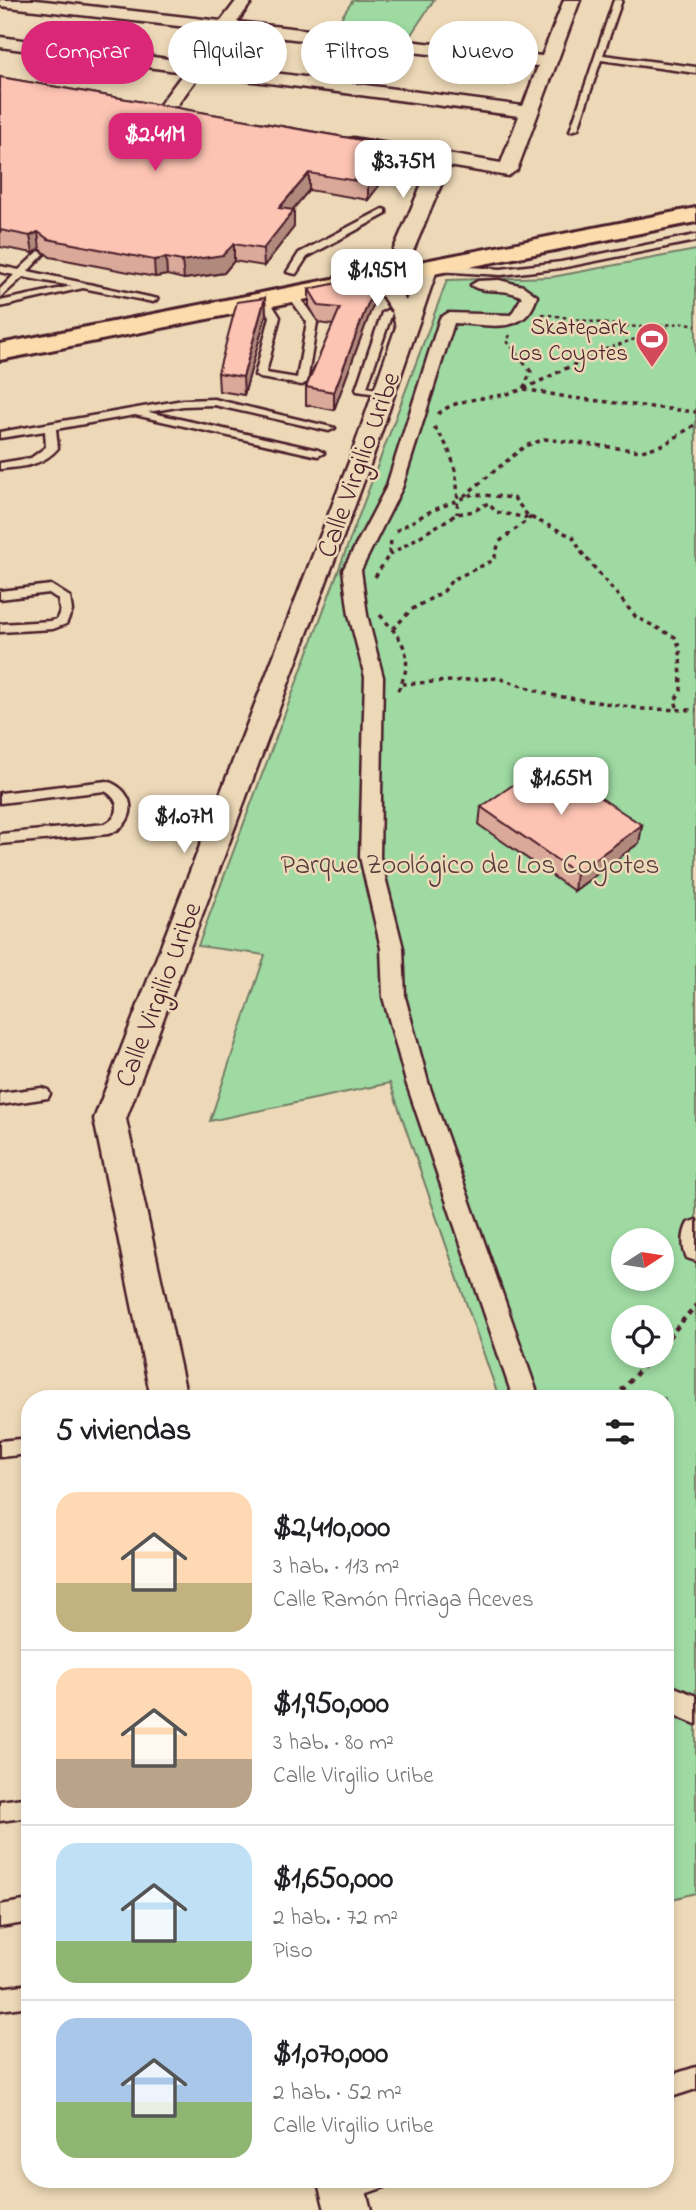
<!DOCTYPE html>
<html lang="es">
<meta charset="utf-8">
<style>
:root{--surface:#fff;--page:#f6f6f6;--text:#202124;--muted:#757577;--line:#e0e0e0;--accent:#db2777}
body{margin:0;font-family:"Indie Flower",sans-serif;background:var(--page);color:var(--text);height:100vh;display:flex;flex-direction:column;font-size:26px;white-space:nowrap}
*{box-sizing:border-box;margin:0}
p{font-size:23px;color:var(--muted)}
.icon{flex:none;width:38px;height:38px;fill:none;stroke:currentColor;stroke-width:2;stroke-linecap:round;stroke-linejoin:round}
.map{position:relative;flex:1;overflow:hidden}
.side{position:absolute;left:21px;top:1390px;width:653px;height:798px;display:flex;flex-direction:column;background:var(--surface);border-radius:28px;box-shadow:0 4px 10px #0003}
.side>*{flex:none}
.hud{position:absolute;left:21px;top:21px;width:654px;height:63px;display:flex;gap:14px}
.needle{width:46px;rotate:78deg}
.tools{position:absolute;left:611px;top:1228px;display:grid;gap:14px}
.tools a{display:grid;place-items:center;width:63px;height:63px;border-radius:50%;background:var(--surface);box-shadow:0 4px 10px #0003;font-size:35px}
.price{position:absolute;translate:-50% -60px;padding:0 16px;border-radius:14px;background:#fff;color:#222;font-size:23px;line-height:46px;filter:drop-shadow(0 2px 4px #0008)}
.price::after{content:'';position:absolute;left:50%;top:42px;width:21px;height:16px;margin-left:-10px;background:inherit;clip-path:polygon(0 0,100% 0,50% 100%)}
.price.selected{background:var(--accent);color:#fff}
ul{padding:0;list-style:none}
li{display:flex;align-items:center;gap:21px;height:175px;padding:0 35px}
li+li{border-top:2px solid var(--line)}
li span{display:grid;place-items:center;flex:none;width:196px;height:140px;border-radius:21px;color:#555}
li>.icon{margin-inline-start:auto}
span .icon{width:84px;height:84px;fill:#fffc;stroke-width:1}
li b{font-size:30px}
h2{display:flex;justify-content:space-between;align-items:center;height:84px;padding:0 35px;font-size:30px}
.chip{padding:0 24px;border-radius:32px;background:var(--surface);box-shadow:0 4px 10px #0003;font-size:24px;line-height:63px}
.chip.selected{background:var(--accent);color:#fff}
.map>svg:first-child{display:block}
.green{fill:#9edaa2;stroke:#747c66;stroke-width:2;fill-rule:evenodd}
.lines{fill:none;stroke-linecap:round;stroke-linejoin:round}
.service-casing{stroke:#4a1f2b;stroke-width:5}
.pedestrian-casing{stroke:#4a1f2b;stroke-width:5}
.minor-casing{stroke:#4a1f2b;stroke-width:5}
.primary-casing{stroke:#4a1f2b;stroke-width:6}
.path-far2{stroke:#4a1f2b;stroke-width:2.5;stroke-dasharray:3.5 3.5;stroke-linecap:butt}
.path-far1{stroke:#4a1f2b;stroke-width:3.5;stroke-dasharray:4.5 4.5;stroke-linecap:butt}
.path{stroke:#4a1f2b;stroke-width:4.5;stroke-dasharray:5 5;stroke-linecap:butt}
.service{fill:#edd9b7;fill-rule:evenodd}
.pedestrian{fill:#edd9b7;fill-rule:evenodd}
.minor{fill:#edd9b7;fill-rule:evenodd}
.primary{fill:#fcdcac;fill-rule:evenodd}
.wall{fill:#daa99a;stroke:#4a1f2b;stroke-width:2}
.shaded-wall{fill:#b1897d;stroke:#4a1f2b;stroke-width:2}
.building{fill:#fdc4b3;stroke:#4a1f2b;stroke-width:2}
.labels{text-anchor:middle;stroke-width:5;stroke-linejoin:round;paint-order:stroke}
.far-poi-label{font-size:23px;fill:#4a1f2b;stroke:#edd9b7;text-anchor:end}
.street-label{font-size:28px;fill:#4a1f2b;stroke:#edd9b7}
.park-label{font-size:28px;fill:#573b3d;stroke:#edd9b7}
</style>
<div class="map">
<svg width="696" height="2210" viewBox="0 0 696 2210">
<rect width="100%" height="100%" fill="#edd9b7"/>
<filter id="ink" filterUnits="userSpaceOnUse"><feTurbulence type="fractalNoise" baseFrequency=".0143" numOctaves="2"/><feDisplacementMap in="SourceGraphic" scale="14" xChannelSelector="R" yChannelSelector="G"/><feConvolveMatrix kernelMatrix="1 2 1 2 8 2 1 2 1" color-interpolation-filters="sRGB"/></filter>
<g filter="url(#ink)">
<path class="green" d="M353,0H434L410,36L333,30Z
M696,250V1893L672,1899L665,1879V1398H499L390,1083L210,1121L265,955L198,946L447,280L552,277ZM623,1241H662V1279H623ZM623,1318H662V1356H623Z"/>
<g class="lines">
<defs>
<path id="service" d="M614,0H622L603,55L696,67V73L601,60L578,129L570,131Z
M383,209L386,210V214L307,257L296,274L287,272L299,253Z
M696,235V241L561,268L501,275L437,271L432,268L437,265L501,269L561,262Z
M39,251L44,254L28,271L158,299L153,302L83,288L0,307V301L72,286L23,277L0,298V289L14,275L0,272V266L19,270Z
M292,291L296,292L317,322L307,382L302,385L260,378L255,375L270,317L259,300L264,297L268,298L280,317L266,373L297,378L307,322L287,294Z
M387,310L392,313L367,387L389,392L384,395L357,391L356,389L382,313Z
M214,399L335,428L329,431L214,405L183,406L148,412L318,450L324,453L318,456L135,415L56,429L58,448C43,466 22,467 0,469V463L31,458L46,447L45,431L0,438V432L183,400Z
M51,585L70,597L72,611L66,624L53,629L0,632V624L51,621L57,619L60,611L58,599L49,593L0,599V591Z
M107,781C137,791 139,824 108,834L0,844V834L105,824C121,816 121,800 105,791L0,803V793Z
M42,1088L48,1090L50,1094L48,1098L0,1105V1093Z
M30,1438V1454L0,1457V1441Z
M30,1797V1817L0,1821V1801Z
M30,1900V1922L0,1927V1905Z
M30,1984V2006L0,2010V1988Z
M696,2067V2089L665,2099V2077Z
M342,2179H388L385,2187L345,2201L337,2197L333,2189L337,2181Z"/>
<path id="pedestrian" d="M499,280L523,286L537,296C526,337 487,324 454,323L402,488L361,570L367,615L383,677L380,857L403,948L405,997L428,1082L539,1398H513L406,1082L383,997L381,948L360,857L365,677L349,615L343,570L386,488L440,318L448,313L511,315L522,297C506,287 482,294 471,285L478,281Z
M696,1220V1261L687,1258C682,1248 682,1234 688,1223Z
M665,1683L696,1696V1724L665,1711Z"/>
<path id="minor" d="M0,0H36L221,21L237,0H253L237,22L542,56L564,0H580L517,170L508,176L449,166L413,251L410,255H396L393,251L431,163L346,148L344,144L346,140L353,138L501,163L519,116L200,74L170,115L164,116L155,111L184,72L0,47V37L191,62L214,30L0,6ZM231,32L538,66L523,106L207,64Z
M428,261L435,263L438,267L371,462L126,1119L187,1398H151L94,1119L349,462L396,327L392,311L369,277L372,273H386L406,301L418,267L421,263Z
M317,2179H363L371,2210H325Z"/>
<path id="primary" d="M696,208V222L0,360V344Z"/>
</defs>
<use href="#service" class="service-casing"/>
<use href="#pedestrian" class="pedestrian-casing"/>
<use href="#minor" class="minor-casing"/>
<use href="#primary" class="primary-casing"/>
<path class="path-far2" d="M542,314C575,318 608,326 641,327C659,328 678,320 696,325
M510,335L507,341L523,362
M580,362L603,350L670,327"/>
<path class="path-far1" d="M524,389L583,360
M524,389L572,398L696,412
M438,414C462,394 495,401 523,389L531,372L522,360
M434,427C456,453 459,482 457,514
M464,496L525,446L545,439L642,451L665,444L696,424
M396,531L429,512L473,494L514,498L528,516L573,537L582,553L636,617L675,637L680,648L681,691L675,700L678,710
M389,555L457,514L474,511L488,503L496,512L528,518
M375,577L389,555L391,541
M380,615C406,644 416,657 396,694
M393,629L411,610L444,591L452,580L494,560L499,542L531,517
M402,684L498,678L550,695L643,709L696,710"/>
<path class="path" d="M662,1345L696,1305
M615,1398L652,1356"/>
<use href="#service" class="service"/>
<use href="#pedestrian" class="pedestrian"/>
<use href="#minor" class="minor"/>
<use href="#primary" class="primary"/>
</g>
<path class="wall" d="M0,77L396,146V163L368,200L309,190L292,210L294,227L264,266L234,261L224,273L184,279L167,275L155,277L50,257L40,249L33,253L0,247Z
M378,277L377,294L334,410L306,405V387L333,325L319,323L309,306V289Z
M265,298L266,315L244,395L219,391L218,373Z
M481,807L642,825L639,843L574,891L479,825Z"/>
<path class="shaded-wall" d="M396,146V163L368,200V183Z
M309,173V190L280,225L279,208Z
M294,210V227L264,266L263,249Z
M38,232L40,249L33,253L30,236Z
M234,244V261L224,273L184,279L182,261Z
M166,258L167,275L155,277L154,260Z
M378,277L377,294L334,410V392Z
M265,298L266,315L244,395L243,377Z
M642,825L639,843L574,891L576,873Z"/>
<path class="building" d="M0,77L396,146L368,183L309,173L279,208L294,210L263,249L234,244L223,255L182,261L166,258L154,260L48,239L38,232L30,236L0,230Z
M376,275L378,277L334,392L306,387L340,308L319,306L309,289Z
M265,298L243,377L218,373L237,302Z
M546,762L642,825L576,873L481,807Z"/>
</g>
<defs>
<symbol id="stadium-pin" viewBox="-11 -11 22 30"><path d="M0 17L-7.5 6A9.5 9.5 0 1 1 7.5 6Z" fill="#d1495b" stroke="#edd9b7"/><path d="M0-5a6.5 5 0 1 0 0 10a6.5 5 0 1 0 0-10ZM-3.5-1.8h7v3.6h-7Z" fill="#fff"/></symbol>
</defs>
<g fill-rule="evenodd">
<use href="#stadium-pin" x="633" y="320" width="38" height="52"/>
</g>
<g class="labels">
<g class="far-poi-label">
<text x="628" y="334">Skatepark<tspan x="628" dy="26">Los Coyotes</tspan></text>
</g>
<g class="street-label">
<text transform="translate(357 464) rotate(-70)" y="10">Calle Virgilio Uribe</text>
<text transform="translate(157 994) rotate(-69)" y="10">Calle Virgilio Uribe</text>
</g>
<g class="park-label">
<text x="470" y="873">Parque Zoológico de Los Coyotes</text>
</g>
</g>
</svg>
<div class="tools">
<a><svg class="needle" viewBox="-14 -14 28 28"><path d="M0-13l5 13h-10z" fill="#e53935"/><path d="M0 13l5-13h-10z" fill="#757577"/></svg></a>
<a><svg class="icon" aria-label="locate" viewBox="0 0 24 24"><circle cx="12" cy="12" r="6"/><path d="M12 2v4M12 18v4M2 12h4M18 12h4"/></svg></a>
</div>
<b class="price selected" style="left:155px;top:173px">$2.41M</b>
<b class="price" style="left:403px;top:200px">$3.75M</b>
<b class="price" style="left:377px;top:309px">$1.95M</b>
<b class="price" style="left:561px;top:817px">$1.65M</b>
<b class="price" style="left:184px;top:855px">$1.07M</b>
<div class="hud">
<a class="chip selected">Comprar</a>
<a class="chip">Alquilar</a>
<a class="chip">Filtros</a>
<a class="chip">Nuevo</a>
</div>
<section class="side">
<h2>5 viviendas<svg class="icon" aria-label="filters" viewBox="0 0 24 24"><path d="M4 7h16M4 17h16"/><circle cx="9" cy="7" r="2"/><circle cx="15" cy="17" r="2"/></svg></h2>
<ul>
<li><span style="background:linear-gradient(#ffd9b3 65%,#c2b280 0)"><svg class="icon" aria-label="home" viewBox="0 0 24 24"><path d="M3 11l9-7 9 7M6 9v11h12V9"/></svg></span><div><b>$2,410,000</b><p>3 hab. · 113 m²</p><p>Calle Ramón Arriaga Aceves</p></div></li>
<li><span style="background:linear-gradient(#ffd9b3 65%,#b9a48a 0)"><svg class="icon" aria-label="home" viewBox="0 0 24 24"><path d="M3 11l9-7 9 7M6 9v11h12V9"/></svg></span><div><b>$1,950,000</b><p>3 hab. · 80 m²</p><p>Calle Virgilio Uribe</p></div></li>
<li><span style="background:linear-gradient(#bfe0f5 70%,#8fb573 0)"><svg class="icon" aria-label="home" viewBox="0 0 24 24"><path d="M3 11l9-7 9 7M6 9v11h12V9"/></svg></span><div><b>$1,650,000</b><p>2 hab. · 72 m²</p><p>Piso</p></div></li>
<li><span style="background:linear-gradient(#a9c7e8 60%,#8fb573 0)"><svg class="icon" aria-label="home" viewBox="0 0 24 24"><path d="M3 11l9-7 9 7M6 9v11h12V9"/></svg></span><div><b>$1,070,000</b><p>2 hab. · 52 m²</p><p>Calle Virgilio Uribe</p></div></li>
</ul>
</section>
</div>
